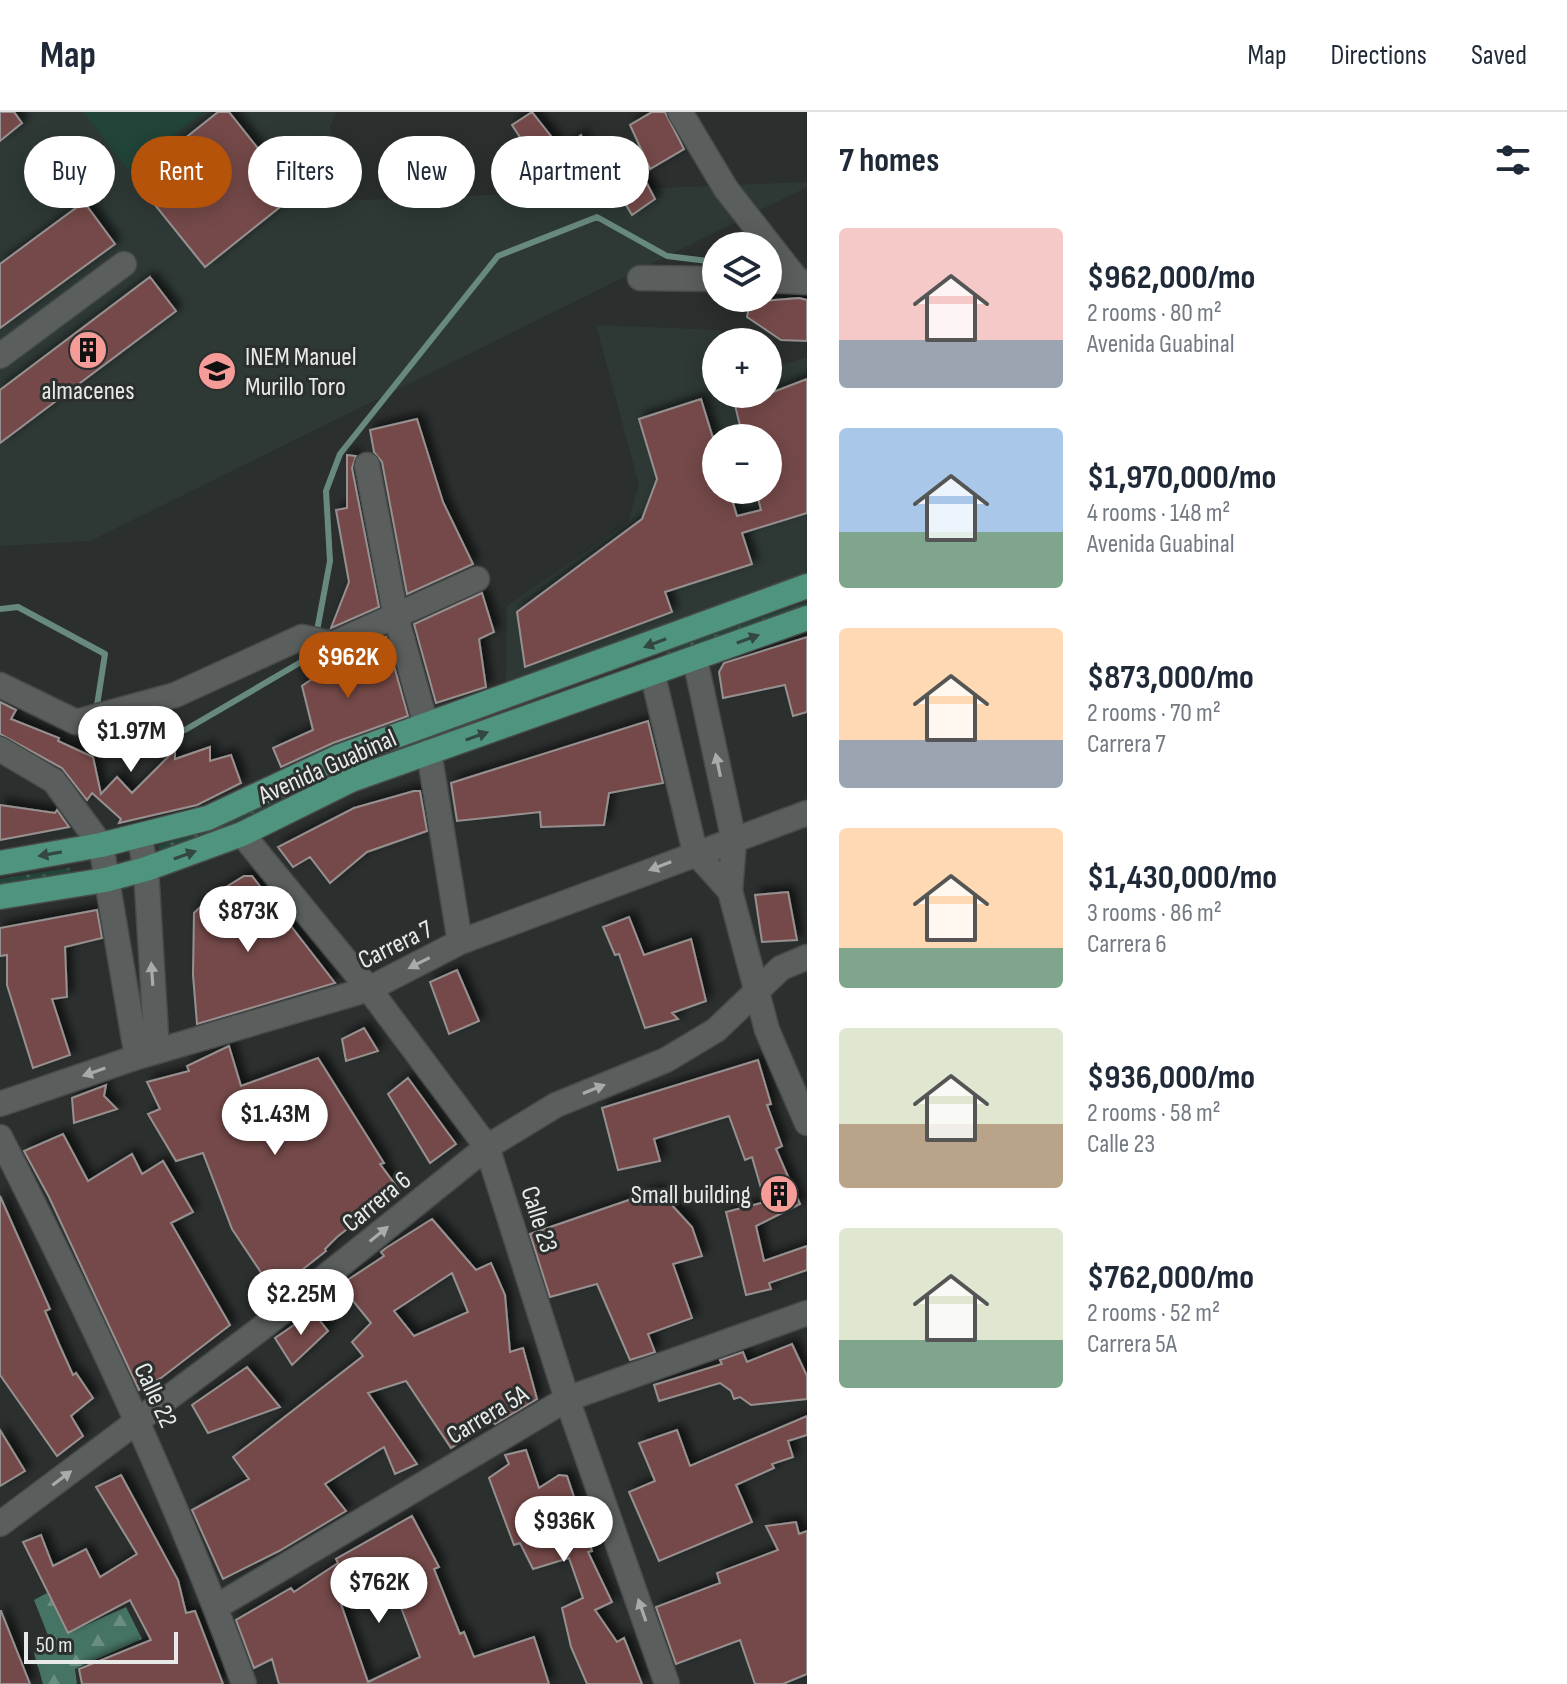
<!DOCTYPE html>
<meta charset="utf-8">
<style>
:root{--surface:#fff;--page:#f2f2f3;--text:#1f2937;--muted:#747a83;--line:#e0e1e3;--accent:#b45309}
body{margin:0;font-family:"Sofia Sans Condensed",sans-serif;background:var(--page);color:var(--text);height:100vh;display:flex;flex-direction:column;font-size:30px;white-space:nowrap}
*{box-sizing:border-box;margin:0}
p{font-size:26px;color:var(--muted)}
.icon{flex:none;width:44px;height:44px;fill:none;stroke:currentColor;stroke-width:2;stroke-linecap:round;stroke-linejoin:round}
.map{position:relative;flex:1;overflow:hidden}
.drawer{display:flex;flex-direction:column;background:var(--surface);width:760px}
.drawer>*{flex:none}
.top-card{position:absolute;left:24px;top:24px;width:662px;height:72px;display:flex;gap:16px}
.controls{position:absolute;left:702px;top:120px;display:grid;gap:16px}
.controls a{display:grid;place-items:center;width:80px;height:80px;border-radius:50%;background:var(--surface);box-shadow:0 4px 20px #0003;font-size:40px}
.scale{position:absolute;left:24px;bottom:20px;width:154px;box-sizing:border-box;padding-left:8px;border:4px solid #e7eae9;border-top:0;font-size:22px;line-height:28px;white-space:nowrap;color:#e7eae9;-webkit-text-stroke:6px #2b2f2e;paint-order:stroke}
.price{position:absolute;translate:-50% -68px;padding:0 18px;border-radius:28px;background:#fff;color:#222;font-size:26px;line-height:52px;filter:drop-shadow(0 2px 4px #0008)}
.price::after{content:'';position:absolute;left:50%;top:48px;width:24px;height:18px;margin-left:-12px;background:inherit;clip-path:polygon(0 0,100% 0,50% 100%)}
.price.active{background:var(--accent);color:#fff}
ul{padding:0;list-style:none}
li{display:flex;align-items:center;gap:24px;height:200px;padding:0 32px}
li span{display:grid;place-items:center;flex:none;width:224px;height:160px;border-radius:8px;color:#555}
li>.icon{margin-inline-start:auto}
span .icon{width:96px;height:96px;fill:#fffc;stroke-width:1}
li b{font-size:34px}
h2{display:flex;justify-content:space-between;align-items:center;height:96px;padding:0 32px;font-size:34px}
.tag{padding:0 28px;border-radius:36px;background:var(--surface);box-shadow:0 4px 20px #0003;font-size:28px;line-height:72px}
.tag.active{background:var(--accent);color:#fff}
header{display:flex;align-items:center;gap:48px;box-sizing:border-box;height:112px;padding:0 40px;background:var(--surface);border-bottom:2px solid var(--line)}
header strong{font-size:38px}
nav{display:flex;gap:44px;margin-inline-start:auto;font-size:28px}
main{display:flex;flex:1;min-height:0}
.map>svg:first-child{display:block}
.built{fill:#2e3935;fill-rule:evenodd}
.grass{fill:#224539}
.forest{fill:url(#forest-firs)}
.park{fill:url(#park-dots)}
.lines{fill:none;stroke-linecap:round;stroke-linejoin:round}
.stream{stroke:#68897f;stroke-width:6}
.building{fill:#744a48;stroke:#969190;stroke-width:2;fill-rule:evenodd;filter:url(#shadow)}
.minor-casing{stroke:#474a49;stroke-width:27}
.major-casing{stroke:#474a49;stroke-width:27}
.minor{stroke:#5a5f5d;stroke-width:24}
.major{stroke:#4f947f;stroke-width:24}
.oneway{fill:#344842}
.oneway2{fill:#a8abaa}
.labels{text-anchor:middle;stroke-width:6;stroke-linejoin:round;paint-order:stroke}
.poi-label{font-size:26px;fill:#e7eae9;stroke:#2b2f2e;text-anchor:start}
.street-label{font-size:26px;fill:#e7eae9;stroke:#2b2f2e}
</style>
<header>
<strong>Map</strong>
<nav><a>Map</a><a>Directions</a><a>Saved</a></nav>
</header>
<main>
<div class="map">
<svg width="807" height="1572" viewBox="0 0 807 1572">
<defs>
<pattern id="forest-firs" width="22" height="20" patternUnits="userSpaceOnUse" patternTransform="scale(2)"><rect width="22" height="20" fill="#467464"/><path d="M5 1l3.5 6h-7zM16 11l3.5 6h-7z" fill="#6a8f82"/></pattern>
<pattern id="park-dots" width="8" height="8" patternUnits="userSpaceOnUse" patternTransform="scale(2)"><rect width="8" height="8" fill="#224539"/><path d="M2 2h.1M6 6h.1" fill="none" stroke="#426056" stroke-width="1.8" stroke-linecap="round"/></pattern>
<filter id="shadow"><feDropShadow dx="5.5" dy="-5.5" stdDeviation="4" flood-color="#0009"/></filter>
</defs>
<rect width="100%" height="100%" fill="#2b2f2e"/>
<path class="built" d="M0,0H336L330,14L339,89L807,70V75L90,429L0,434Z
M596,213L720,218L729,230H716V282H768V257L807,245V464L506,571L507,494L628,410L639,373ZM716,326H768V378H716Z"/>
<path class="grass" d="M84,0H203L128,58Z"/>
<path class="forest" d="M47,1481L68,1521L126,1495L142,1527L75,1557L77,1572H43L34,1541L51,1531L34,1488Z"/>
<path class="park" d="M807,490V497L161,743L158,734L227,709L344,654L623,561L694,528Z
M70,756L71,762L0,773V767Z"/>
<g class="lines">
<path class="stream" d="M0,497L18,495L105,542L96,600
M316,524L330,449L326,379L340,342L498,144L597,105L667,144L716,150
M94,611L91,626L185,618L313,543L314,535"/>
</g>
<path class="building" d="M0,0H14L22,11L0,29Z
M218,0H229L295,83L205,155L134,67Z
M532,0L562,38L581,23L596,58L553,81L533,37L529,39L512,13Z
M652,0H665L684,37L650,57L630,13Z
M641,60L655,87L632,103L616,76Z
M84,90L115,132L0,216V152Z
M150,165L176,199L0,331V278Z
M799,186L807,188V229L781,228L747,205L750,190Z
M807,267V401L742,421L752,452L665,480L672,500L525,555L517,500L642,407L657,367L639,307L701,287L716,336V378H729L737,404L761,398L756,378H768V326H743L734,289L768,282Z
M417,307L443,390L473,452L407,482L382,350L374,340L370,318Z
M347,343L356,344L352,356L379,495L331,516L349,470L336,398L347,396Z
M482,481L494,520L479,527L486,575L436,591L414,512Z
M386,525L408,604L333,631L281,655L273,636L313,618L302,574L322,560L327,546H339Z
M807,525V600L793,604L785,573L723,586L719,560L724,551Z
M0,590L16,598L11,607L59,626L58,629L93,645L101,682L117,665L132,681L175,638V647L210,635V649L231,643L241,671L197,693L119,711L121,707L92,681L87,688L62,656L0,622Z
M648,609L663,671L609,681L604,713L541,715L540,700L457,709L451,671Z
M414,679H420L427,719L367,740L330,771L310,745L293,755L278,735L354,696Z
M0,693L55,701L57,698L69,715L0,728Z
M244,764H252L335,871L197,912L193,863L194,801L213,783Z
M788,780L797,828L762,830L755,783Z
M97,798L102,826L65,835L67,885L52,887L70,943L33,956L7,873V843L0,844V816Z
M629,805L644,843L691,827L706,889L672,901L678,907L645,916L619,842L615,843L603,815Z
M457,858L479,909L449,922L430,870Z
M364,916L378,939L346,949L342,927Z
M229,934L241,974L318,946L384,1051L380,1052L400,1079L370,1099L337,1125L325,1137L326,1139L274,1180L232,1117L203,1041L176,1049L148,1002L160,997L147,970L189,959L187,954Z
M758,948L771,992L767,993L782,1034L776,1037L800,1092L756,1114L764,1149L807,1134V1158L769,1171L771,1177L746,1183L726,1100L765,1090L752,1045L745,1048L729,1004L654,1027L660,1049L618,1058L602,996Z
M408,966L456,1032L430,1051L388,982Z
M106,973L104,984L117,997L74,1011L72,986Z
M63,1022L88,1069L132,1042L142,1062L163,1049L193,1100L171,1111L230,1213L161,1266L139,1278L49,1085L24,1039Z
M658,1078L692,1115L702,1144L673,1152L692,1206L648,1222L655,1240L630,1248L597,1172L550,1185L530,1122Z
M0,1084L50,1197L45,1199L59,1232L73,1263L76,1261L93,1286L71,1304L83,1324L57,1344L0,1263Z
M432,1107L476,1158L491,1151L505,1183L510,1240L523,1236L537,1287L495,1312L492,1309L451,1336L406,1269L368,1281L417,1352L395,1362L384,1335L325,1372L346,1399L279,1439L223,1467L192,1398L249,1367L233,1345L363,1244L352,1230L371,1211L340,1173L384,1144L381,1140L386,1136ZM452,1161L468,1200L414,1224L394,1199Z
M313,1200L328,1219L292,1253L275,1226Z
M792,1232L807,1264V1287L751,1293L740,1285L734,1287L731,1279L720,1271L659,1289L654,1273L722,1252L720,1248L743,1240L747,1250Z
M247,1255L280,1295L208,1321L192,1293Z
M807,1304V1323L788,1329L793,1345L772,1352L774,1356L736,1373L752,1410L659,1449L629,1380L655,1369L639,1331L677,1318L690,1354Z
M0,1318L25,1359L0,1374Z
M526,1338L539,1376L559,1363L567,1364L592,1439L588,1440L612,1490L595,1498L617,1530L624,1526L642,1572H587L571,1535L562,1496L583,1486L569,1446L533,1457L520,1431L514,1433L489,1366L509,1352L505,1343Z
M121,1363L178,1468L186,1501L195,1499L223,1572H82L79,1557L151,1528L130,1488L68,1521L23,1430L41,1423L53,1454L86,1437L100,1465L137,1442L96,1375Z
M412,1404L439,1455L434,1457L460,1522L464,1520L474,1545L534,1525L549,1572H279L272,1547L254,1556L236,1508L291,1476L294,1480L338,1451L336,1447ZM390,1467L420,1545L368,1570L341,1492Z
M796,1410L799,1422L807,1419V1562L783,1572H755L740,1528L676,1552L656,1495L720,1471L717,1461L778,1438L766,1414Z
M0,1499H1L30,1572H0Z"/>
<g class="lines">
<defs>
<path id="minor" d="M680,0L726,77L798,169
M640,166L716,167
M768,168L807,170
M0,244L124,152
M367,353L396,505L426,613
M695,547L734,729L730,779L767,918L807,1011
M653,564L695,740L730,779
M0,573L76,610L175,583L302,525L333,532L477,467
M0,637L54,669L101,733L137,945
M429,640L460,830
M242,722L369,877L487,1035L567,1287L667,1572
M139,724L146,757L157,939
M0,992L137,945L369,877L460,830L807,701
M0,1025C90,1203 176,1384 244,1572
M0,1412L259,1218L487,1035L556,993L666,948L716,918L781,856L807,845
M216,1495L567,1287L807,1201"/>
<path id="major" d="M0,751L101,733L208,706L338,645L807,474
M0,785L105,768L146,757L242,722L351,668L807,506"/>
</defs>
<use href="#minor" class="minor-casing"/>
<use href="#major" class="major-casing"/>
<use href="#minor" class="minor"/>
<use href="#major" class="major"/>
</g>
<defs><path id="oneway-solid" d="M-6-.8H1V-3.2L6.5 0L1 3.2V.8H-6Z" transform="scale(2)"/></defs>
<g class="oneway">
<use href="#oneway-solid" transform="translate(748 527) rotate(-20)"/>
<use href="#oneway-solid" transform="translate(655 531) rotate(159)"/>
<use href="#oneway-solid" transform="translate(477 624) rotate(-19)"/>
<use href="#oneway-solid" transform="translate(50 742) rotate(170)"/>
<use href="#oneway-solid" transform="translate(185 743) rotate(-20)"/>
</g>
<g class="oneway2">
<use href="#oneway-solid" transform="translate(718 653) rotate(-102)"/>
<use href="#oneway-solid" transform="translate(660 754) rotate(159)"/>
<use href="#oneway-solid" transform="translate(419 851) rotate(153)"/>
<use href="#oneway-solid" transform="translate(152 862) rotate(-94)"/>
<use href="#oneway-solid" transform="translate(94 960) rotate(161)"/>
<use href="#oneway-solid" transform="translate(594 977) rotate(-22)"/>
<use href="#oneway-solid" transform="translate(379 1122) rotate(-39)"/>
<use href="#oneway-solid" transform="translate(62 1366) rotate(-37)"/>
<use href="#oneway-solid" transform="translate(642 1498) rotate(-109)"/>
</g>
<defs>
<symbol id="building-disc" viewBox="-11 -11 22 22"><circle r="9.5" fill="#f59b98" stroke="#2b2f2e"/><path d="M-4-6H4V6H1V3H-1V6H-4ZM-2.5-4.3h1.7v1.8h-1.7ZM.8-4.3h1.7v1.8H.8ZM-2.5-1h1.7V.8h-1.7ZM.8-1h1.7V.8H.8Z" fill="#111"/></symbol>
<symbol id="school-disc" viewBox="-11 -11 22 22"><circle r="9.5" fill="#f59b98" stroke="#2b2f2e"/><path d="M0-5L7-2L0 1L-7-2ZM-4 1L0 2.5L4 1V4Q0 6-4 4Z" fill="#111"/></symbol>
</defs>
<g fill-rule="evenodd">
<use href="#building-disc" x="66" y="216" width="44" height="44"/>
<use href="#school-disc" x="195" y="237" width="44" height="44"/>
<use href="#building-disc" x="757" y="1060" width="44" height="44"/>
</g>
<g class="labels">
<g class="poi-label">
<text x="245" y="253">INEM Manuel<tspan x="245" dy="30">Murillo Toro</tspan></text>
<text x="88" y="287" text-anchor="middle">almacenes</text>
<text x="751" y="1091" text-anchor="end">Small building</text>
</g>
<g class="street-label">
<text transform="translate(327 654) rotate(-24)" y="9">Avenida Guabinal</text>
<text transform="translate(395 832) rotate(-26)" y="9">Carrera 7</text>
<text transform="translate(376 1089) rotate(-39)" y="9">Carrera 6</text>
<text transform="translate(540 1107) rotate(72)" y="9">Calle 23</text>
<text transform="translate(156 1283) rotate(65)" y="9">Calle 22</text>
<text transform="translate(487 1302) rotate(-31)" y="9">Carrera 5A</text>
</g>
</g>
</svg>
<div class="controls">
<a><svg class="icon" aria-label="layers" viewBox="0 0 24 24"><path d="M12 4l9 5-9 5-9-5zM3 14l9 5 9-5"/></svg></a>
<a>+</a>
<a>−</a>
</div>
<div class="scale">50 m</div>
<b class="price active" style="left:348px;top:588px">$962K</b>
<b class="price" style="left:131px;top:662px">$1.97M</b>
<b class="price" style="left:248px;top:842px">$873K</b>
<b class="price" style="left:275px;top:1045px">$1.43M</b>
<b class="price" style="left:301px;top:1225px">$2.25M</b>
<b class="price" style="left:564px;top:1452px">$936K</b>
<b class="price" style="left:379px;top:1513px">$762K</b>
<div class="top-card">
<a class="tag">Buy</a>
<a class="tag active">Rent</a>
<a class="tag">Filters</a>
<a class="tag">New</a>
<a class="tag">Apartment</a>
</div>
</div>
<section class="drawer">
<h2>7 homes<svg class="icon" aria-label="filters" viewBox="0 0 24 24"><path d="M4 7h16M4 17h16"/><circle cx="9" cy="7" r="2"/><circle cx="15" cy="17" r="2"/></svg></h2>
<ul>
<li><span style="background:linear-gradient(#f6c9c9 70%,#9aa5b1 0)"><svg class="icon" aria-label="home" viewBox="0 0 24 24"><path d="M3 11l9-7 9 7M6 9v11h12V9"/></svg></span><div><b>$962,000/mo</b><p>2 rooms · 80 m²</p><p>Avenida Guabinal</p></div></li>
<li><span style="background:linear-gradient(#a9c7e8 65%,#7fa58c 0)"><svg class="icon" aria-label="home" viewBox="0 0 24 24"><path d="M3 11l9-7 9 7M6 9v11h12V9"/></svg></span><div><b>$1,970,000/mo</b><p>4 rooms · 148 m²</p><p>Avenida Guabinal</p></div></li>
<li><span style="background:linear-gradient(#ffd9b3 70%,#9aa5b1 0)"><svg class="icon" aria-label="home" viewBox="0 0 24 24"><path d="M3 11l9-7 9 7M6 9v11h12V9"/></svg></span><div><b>$873,000/mo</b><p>2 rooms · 70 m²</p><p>Carrera 7</p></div></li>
<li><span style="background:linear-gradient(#ffd9b3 75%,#7fa58c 0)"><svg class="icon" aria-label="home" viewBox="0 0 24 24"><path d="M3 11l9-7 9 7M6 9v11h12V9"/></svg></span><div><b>$1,430,000/mo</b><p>3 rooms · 86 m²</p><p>Carrera 6</p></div></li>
<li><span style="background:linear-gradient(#dfe7d0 60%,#b9a48a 0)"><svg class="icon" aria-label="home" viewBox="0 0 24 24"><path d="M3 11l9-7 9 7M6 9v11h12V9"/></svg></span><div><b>$936,000/mo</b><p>2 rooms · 58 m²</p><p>Calle 23</p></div></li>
<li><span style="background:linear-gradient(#dfe7d0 70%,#7fa58c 0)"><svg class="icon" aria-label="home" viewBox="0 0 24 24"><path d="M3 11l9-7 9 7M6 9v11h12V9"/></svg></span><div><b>$762,000/mo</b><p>2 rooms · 52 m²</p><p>Carrera 5A</p></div></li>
</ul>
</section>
</main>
